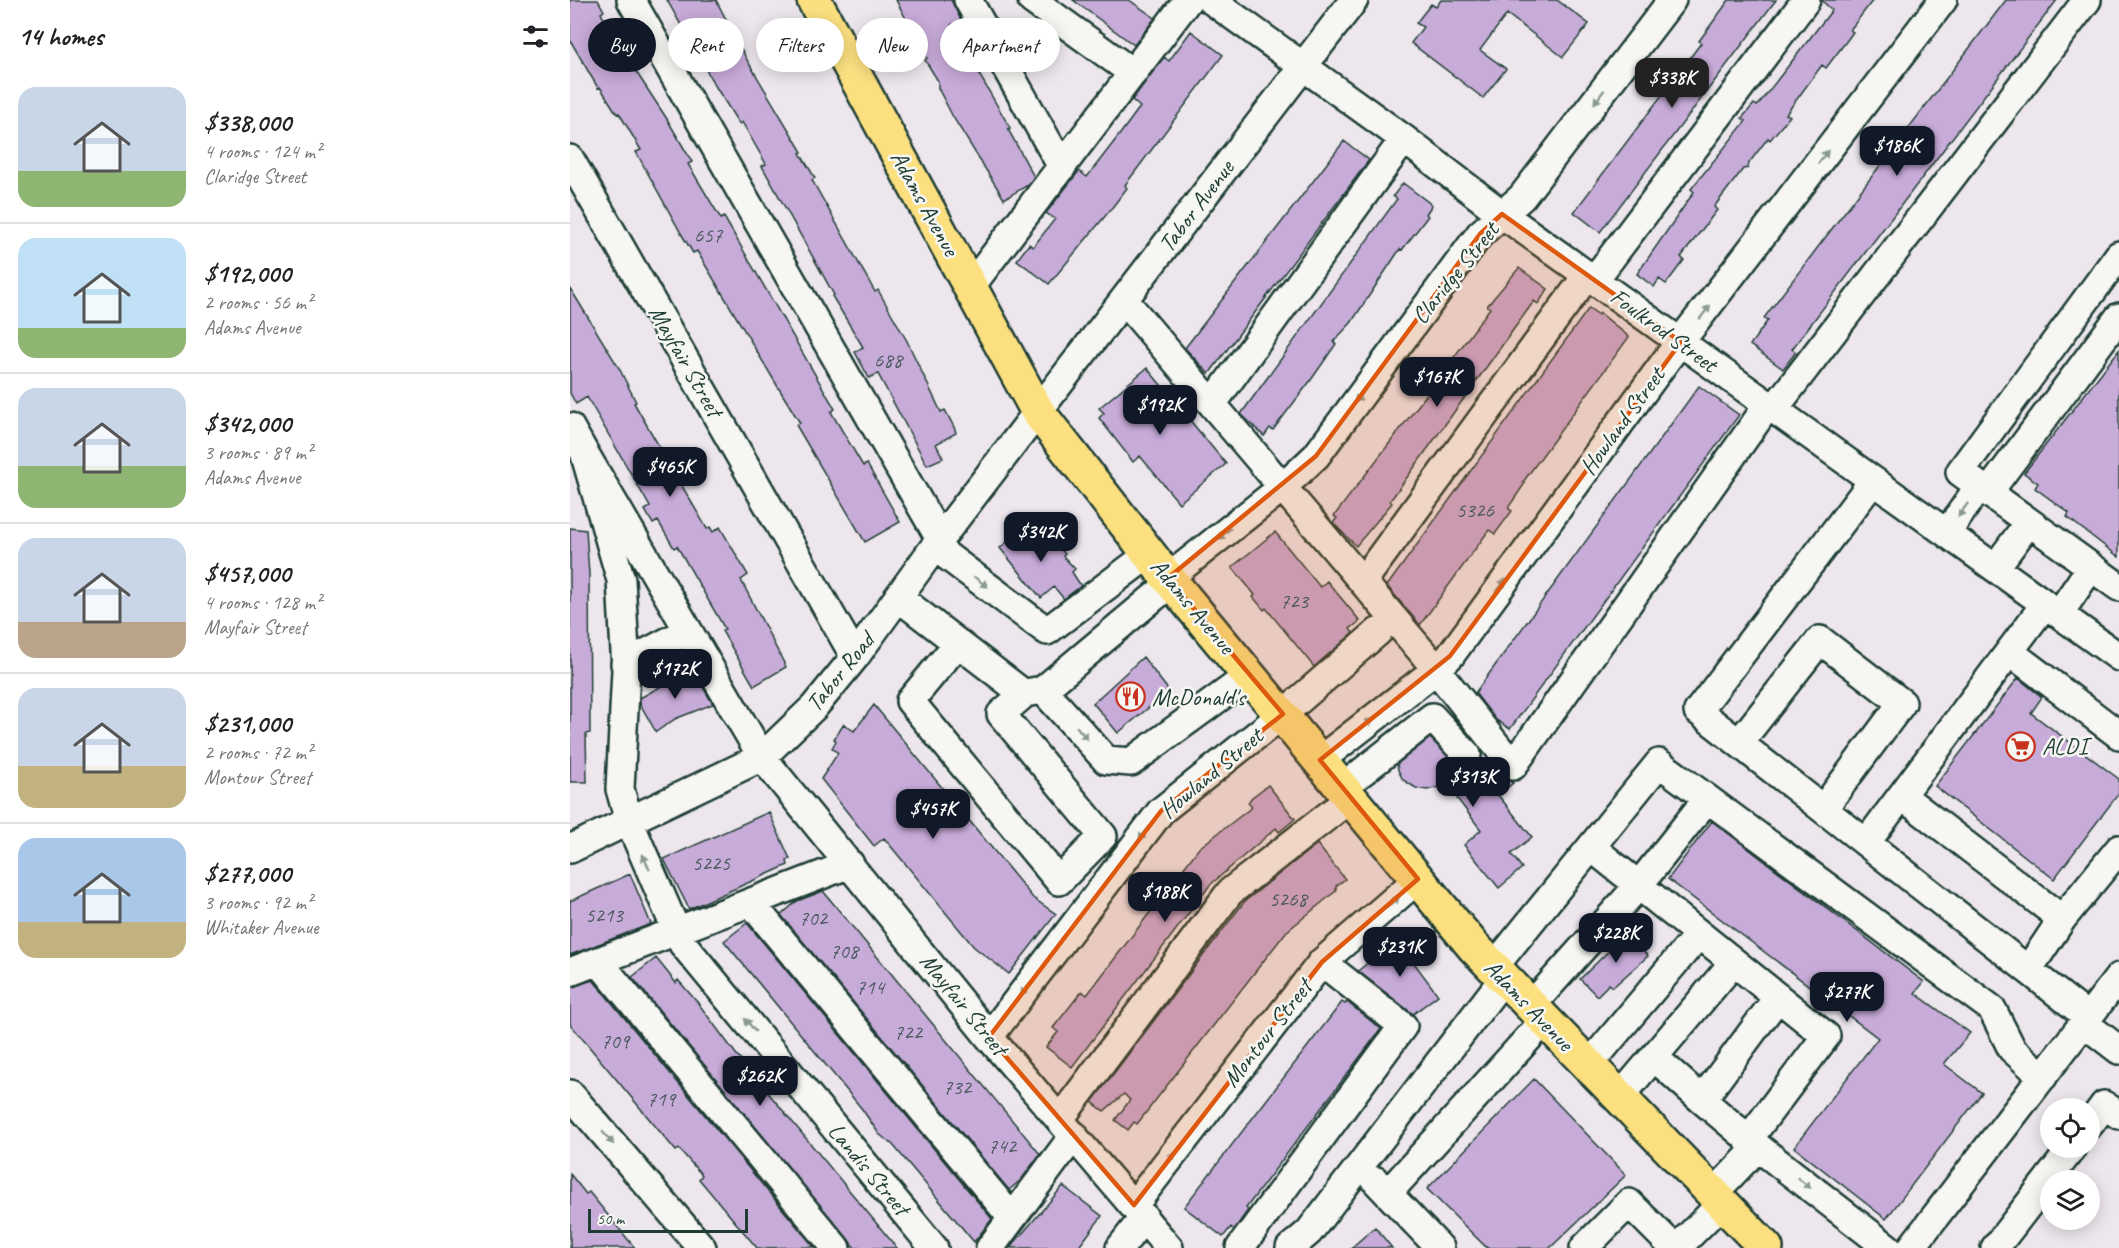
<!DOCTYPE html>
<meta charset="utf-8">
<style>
:root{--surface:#fff;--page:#f2f2f2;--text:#202124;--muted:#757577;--line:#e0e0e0;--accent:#111827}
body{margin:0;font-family:Caveat,sans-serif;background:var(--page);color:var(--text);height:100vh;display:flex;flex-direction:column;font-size:22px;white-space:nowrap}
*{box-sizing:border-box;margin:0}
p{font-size:20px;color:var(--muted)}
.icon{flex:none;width:33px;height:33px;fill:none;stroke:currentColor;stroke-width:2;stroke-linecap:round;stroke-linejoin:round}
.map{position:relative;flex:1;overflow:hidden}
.drawer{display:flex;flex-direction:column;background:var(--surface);width:570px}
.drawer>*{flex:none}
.hud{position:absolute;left:18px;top:18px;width:570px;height:54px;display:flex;gap:12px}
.controls{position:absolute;left:1470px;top:1098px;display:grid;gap:12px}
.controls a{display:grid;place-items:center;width:60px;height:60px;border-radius:50%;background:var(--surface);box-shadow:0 3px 15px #0003;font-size:30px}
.scale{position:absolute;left:18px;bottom:15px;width:160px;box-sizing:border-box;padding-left:6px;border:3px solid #1f3d34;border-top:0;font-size:16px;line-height:21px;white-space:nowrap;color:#1f3d34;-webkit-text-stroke:4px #f6f6f2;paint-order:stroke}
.price{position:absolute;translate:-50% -51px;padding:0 14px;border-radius:12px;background:var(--accent);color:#fff;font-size:20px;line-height:39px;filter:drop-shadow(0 2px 3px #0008)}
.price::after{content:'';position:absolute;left:50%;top:36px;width:18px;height:14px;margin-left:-9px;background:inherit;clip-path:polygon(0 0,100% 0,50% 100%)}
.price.active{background:#222;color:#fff}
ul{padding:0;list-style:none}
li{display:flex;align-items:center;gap:18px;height:150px;padding:0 18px}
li+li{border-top:2px solid var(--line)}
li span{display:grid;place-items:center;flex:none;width:168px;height:120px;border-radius:18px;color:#555}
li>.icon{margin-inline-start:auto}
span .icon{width:72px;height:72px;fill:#fffc;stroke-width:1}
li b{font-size:26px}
h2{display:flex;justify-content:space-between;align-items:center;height:72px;padding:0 18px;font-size:26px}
.tag{padding:0 21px;border-radius:27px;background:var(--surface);box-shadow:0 3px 15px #0003;font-size:21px;line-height:54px}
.tag.active{background:var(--accent);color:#fff}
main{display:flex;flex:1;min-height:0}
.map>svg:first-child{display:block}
.building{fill:#c7abd8;stroke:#1f3d34;stroke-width:1.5}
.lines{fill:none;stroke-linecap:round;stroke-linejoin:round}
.minor-casing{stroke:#1f3d34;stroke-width:32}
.highway-casing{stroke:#1f3d34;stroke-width:38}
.minor{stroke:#f6f6f2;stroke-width:27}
.highway{stroke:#fce080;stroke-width:33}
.oneway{fill:#8a9a93}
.marked{fill:#de580e;fill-opacity:0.2;stroke:#de580e;stroke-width:4.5;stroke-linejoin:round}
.labels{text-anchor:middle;stroke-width:5;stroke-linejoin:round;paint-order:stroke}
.number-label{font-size:21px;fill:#49585d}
.street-label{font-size:24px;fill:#1f3d34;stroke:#f6f6f2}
.poi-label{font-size:24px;fill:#1f3d34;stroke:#f6f6f2;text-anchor:start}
</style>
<main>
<section class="drawer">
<h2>14 homes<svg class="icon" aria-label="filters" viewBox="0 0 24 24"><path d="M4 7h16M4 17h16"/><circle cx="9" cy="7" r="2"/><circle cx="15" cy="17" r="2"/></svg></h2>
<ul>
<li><span style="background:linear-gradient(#c9d6e8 70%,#8fb573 0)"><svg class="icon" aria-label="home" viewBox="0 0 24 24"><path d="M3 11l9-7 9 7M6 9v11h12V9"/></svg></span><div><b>$338,000</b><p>4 rooms · 124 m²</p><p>Claridge Street</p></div></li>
<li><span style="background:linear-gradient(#bfe0f5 75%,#8fb573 0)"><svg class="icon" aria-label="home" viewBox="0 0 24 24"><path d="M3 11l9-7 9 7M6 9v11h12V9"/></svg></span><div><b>$192,000</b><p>2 rooms · 56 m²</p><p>Adams Avenue</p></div></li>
<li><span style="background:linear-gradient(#c9d6e8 65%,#8fb573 0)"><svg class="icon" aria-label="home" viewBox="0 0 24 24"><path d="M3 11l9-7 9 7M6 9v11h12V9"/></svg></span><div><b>$342,000</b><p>3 rooms · 89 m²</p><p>Adams Avenue</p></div></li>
<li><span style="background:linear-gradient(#c9d6e8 70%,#b9a48a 0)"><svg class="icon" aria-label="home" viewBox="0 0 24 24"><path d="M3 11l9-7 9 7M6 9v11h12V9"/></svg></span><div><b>$457,000</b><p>4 rooms · 128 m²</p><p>Mayfair Street</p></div></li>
<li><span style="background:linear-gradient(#c9d6e8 65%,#c2b280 0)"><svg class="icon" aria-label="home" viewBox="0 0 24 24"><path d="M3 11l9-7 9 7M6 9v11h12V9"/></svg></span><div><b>$231,000</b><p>2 rooms · 72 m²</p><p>Montour Street</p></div></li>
<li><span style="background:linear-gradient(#a9c7e8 70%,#c2b280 0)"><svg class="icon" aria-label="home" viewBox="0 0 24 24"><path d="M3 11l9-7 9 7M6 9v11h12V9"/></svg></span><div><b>$277,000</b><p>3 rooms · 92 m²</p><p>Whitaker Avenue</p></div></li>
</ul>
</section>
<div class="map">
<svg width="1549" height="1248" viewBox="0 0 1549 1248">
<rect width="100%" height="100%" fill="#ede7ed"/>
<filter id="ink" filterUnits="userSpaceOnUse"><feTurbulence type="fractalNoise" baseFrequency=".0167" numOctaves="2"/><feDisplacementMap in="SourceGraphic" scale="12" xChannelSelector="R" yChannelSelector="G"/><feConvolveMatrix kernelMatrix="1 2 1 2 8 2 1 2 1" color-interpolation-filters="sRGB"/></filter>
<g filter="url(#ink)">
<path class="building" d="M0,0H28L34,11L31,13L46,41L97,119L122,162L118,164L151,219L154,217L265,409L261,412L293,466L297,464L330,522L295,542L226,425L230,423L208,387L127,251L123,253L112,235L66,152L71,150L49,113L47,114L30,87L28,88L0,40Z
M97,0H146L177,60L232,152L230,153L245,178L242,180L305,292L308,290L337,341L371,412L375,410L384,427L386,433L366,444L373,458L357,465L308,374L299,378L285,352L293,347L262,296L264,295L192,166L196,164L172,122L169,124L144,84Z
M326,0H381L391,20L381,25L440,128L438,129L464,177L458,185L434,199L383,117L368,88V81L355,60L357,58Z
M503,0H559L585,18L564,45Z
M871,0H987L1019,24L993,57L937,14L910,50L936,69L913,98L841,43L853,27L846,23L861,4L866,7Z
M1159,0H1206L1030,232L1004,212L1131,43L1129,41Z
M1251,0H1303L1280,30L1283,32L1278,39L1256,68L1252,65L1216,114L1220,116L1200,140L1198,138L1179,163L1178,168L1173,169L1144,207L1147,210L1111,257L1114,260L1096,284L1089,279L1084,287L1067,274L1124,192L1121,189L1176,121L1172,118L1184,104L1187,106L1262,10Z
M1436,0H1487L1222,349L1226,352L1213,369L1180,345L1198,320L1194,318Z
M621,31L653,55L555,185L557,188L541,209L479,284L447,260L459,244L463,247L485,219L476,213L509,171L517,177L550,134L570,107L562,100L594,57L599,61Z
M774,141L799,160L639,374L615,348Z
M833,183L862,205L856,214L858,216L832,250L830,249L781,323L763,342L766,344L741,380L703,430L700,428L694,436L671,414L827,199L823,196Z
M949,268L978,289L968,304L964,301L820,501L822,503L786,546L763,523L767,518L764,516L863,386L920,308L917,306Z
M0,288L49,368L66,402L64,403L137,529L140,527L143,532L150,527L178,575L171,580L216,667L184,686L152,631L155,629L107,546L104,548L88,521L83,524L75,510L80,507L17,397L6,404L0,393Z
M1019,308L1029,315L1030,313L1059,337L953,482L955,483L938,508L942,511L925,534L919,530L850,625L817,586Z
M1549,350V557L1497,517L1499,513L1465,488L1468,483L1454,473Z
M577,368L656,464L609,503L570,456L563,462L529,418L534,413L529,408Z
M1129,386L1169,415L940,729L926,720L905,693Z
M466,523L477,538L479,536L495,554L493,556L505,569L502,572L511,586L494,599L484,587L471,598L430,548L448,532L452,536Z
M0,528L16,530L19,574L20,733L16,734L17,782H0Z
M705,532L750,587L757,581L790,621L780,629L783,633L744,667L696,608L694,610L683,597L685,595L662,567Z
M573,657L599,691L548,733L523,703Z
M122,669L143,704L105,719L86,732L70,704V698Z
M1448,678L1472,697L1461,713L1549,779V793L1484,879L1365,786Z
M304,705L463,898L486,914L439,974L404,947L314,838L304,846L251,779L268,753L262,748L266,741L264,739L274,724L284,731Z
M860,738L888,767L891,787L920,763L931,776L943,783L928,795L962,837L941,854L952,868L929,888L894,845L911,830L877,785L857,790L846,788L833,780L828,770L827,764Z
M698,785L725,819L709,832L706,828L640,885L502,1067L476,1047L488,1032L483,1028L512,991L517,995L629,848L682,807L678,803L681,798Z
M199,812L220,859L217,861L218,865L119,909L94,859Z
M1142,821L1354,982L1345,993L1400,1033L1374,1064L1412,1093L1316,1219L1224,1147L1308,1038L1098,879Z
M747,844L775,879L766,886V891L716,932L571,1119L567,1124L564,1122L558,1130L545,1120L560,1100L554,1094L534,1111L522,1102L674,902Z
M60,874L81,924L0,955V901Z
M253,891L470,1154L451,1180L439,1190L211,915L227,901Z
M177,923L422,1219L404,1242L323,1145L309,1134L292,1109L154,941Z
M1060,930L1077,948L1073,951L1078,956L1043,987L1039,984L1027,996L1010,979Z
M823,942L830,950L833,948L868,995L843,1014L788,971Z
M86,958L106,983L108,980L128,1003L166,1054L327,1248H285L62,977Z
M23,980L244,1247L187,1248L129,1179L132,1175L109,1149L106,1151L16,1043L0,1024V987Z
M772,1002L775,1004L777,1002L811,1029L676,1208L678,1210L664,1230L661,1227L653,1237L614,1207Z
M964,1079L1056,1175L980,1248H917L857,1189Z
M0,1174L16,1194L19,1192L65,1248H0Z
M493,1186L532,1216L508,1248H440Z
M805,1227L822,1248H781Z"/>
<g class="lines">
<defs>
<path id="minor" d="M61,0L370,539
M398,0L492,167
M462,0L563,73
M641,0L834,139L932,214L1549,657
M0,159L285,657
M1549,255L1390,472L1549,587
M1025,279L1236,0
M401,286L618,0
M554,300L853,653L943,766L1198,405
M643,403L834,139
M1204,409L1517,0
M0,427L14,452L51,580L56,670L50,789L59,821L107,932L113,944L364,1248
M14,452L192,757L419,1037L599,1248
M1303,481L1128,711L1518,1017
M1418,493L1549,317
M1377,533L1409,486
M365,547L477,631L579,554
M1425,568L1459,522
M598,578L714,486L746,456L910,234L952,197L1102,0
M793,581L1018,274
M328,597L454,694L431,714L533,836L489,881L340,701L388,643
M1489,614L1521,567
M1440,652L1549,735
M55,664L118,631
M473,690L536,760L561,762L680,675
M455,693L473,690L602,582
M1169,743L1250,640L1332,703L1253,809
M750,760L867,669L880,656L1097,359L1373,0
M773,787L862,717L897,755
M1332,796L1492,919L1458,970
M1296,843L1475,604
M1021,847L1089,763L1422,1009L1442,1049L1473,1077
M0,849L192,757L244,707L285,657L370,539L784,0
M181,903L442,1218
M1492,919L1549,849
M29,962L266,1248
M923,968L1021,847L1256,1036L1178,1140
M0,972L280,864
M1208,997L1132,1100L1188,1147L1318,1248
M960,1007L1069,885L1137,799
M1514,1023L1549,1050
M419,1037L591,811L713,714L808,632
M1084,1057L1132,1100
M1018,1066L1129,934
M0,1094L132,1248
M1049,1098L1164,962
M490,1119L660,892L782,797
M1520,1124L1534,1105L1549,1115
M806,1181L870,1248
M818,1193L974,1021
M1143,1194L1188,1147
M564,1205L752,962L848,879
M420,1248L504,1135
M550,1248L574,1217
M670,1248L833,1026L752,962
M720,1248L739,1232L933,979
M1014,1248L1059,1203L1104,1248
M1107,1248L1152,1203
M1341,1248L1549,977
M1425,1248L1502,1148"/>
<path id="highway" d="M244,0L468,412L598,578L904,947L1196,1248"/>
</defs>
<use href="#minor" class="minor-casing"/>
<use href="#highway" class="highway-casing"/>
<use href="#minor" class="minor"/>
<use href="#highway" class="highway"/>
</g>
<defs><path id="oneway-solid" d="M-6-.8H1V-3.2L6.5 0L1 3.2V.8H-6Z" transform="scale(1.5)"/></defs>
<g class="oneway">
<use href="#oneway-solid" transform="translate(1029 97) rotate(127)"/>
<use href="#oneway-solid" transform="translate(1253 157) rotate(-53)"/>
<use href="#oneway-solid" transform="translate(1135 312) rotate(-53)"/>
<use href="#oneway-solid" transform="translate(790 396) rotate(127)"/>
<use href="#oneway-solid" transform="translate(1393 510) rotate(125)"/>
<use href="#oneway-solid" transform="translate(654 534) rotate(141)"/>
<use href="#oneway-solid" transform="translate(411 582) rotate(37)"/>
<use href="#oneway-solid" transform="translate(931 586) rotate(-54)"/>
<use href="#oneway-solid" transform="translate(796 724) rotate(-38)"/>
<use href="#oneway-solid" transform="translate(512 733) rotate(49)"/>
<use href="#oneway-solid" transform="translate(574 834) rotate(127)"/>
<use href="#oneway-solid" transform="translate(76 862) rotate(-114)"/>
<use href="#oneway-solid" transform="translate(823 902) rotate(-42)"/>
<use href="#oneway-solid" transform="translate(456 989) rotate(127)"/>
<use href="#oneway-solid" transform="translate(180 1025) rotate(-130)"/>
<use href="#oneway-solid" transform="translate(38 1138) rotate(49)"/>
<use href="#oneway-solid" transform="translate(600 1159) rotate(-52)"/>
<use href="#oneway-solid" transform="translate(1234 1183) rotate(38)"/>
</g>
</g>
<path class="marked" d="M932,214L1111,342L880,656L750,760L848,879L752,962L564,1205L419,1037L591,811L713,714L598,578L746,456L910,234Z"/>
<defs>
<symbol id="restaurant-ring" viewBox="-11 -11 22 22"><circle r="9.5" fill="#f6f6f2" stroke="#c8321e" stroke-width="1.5"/><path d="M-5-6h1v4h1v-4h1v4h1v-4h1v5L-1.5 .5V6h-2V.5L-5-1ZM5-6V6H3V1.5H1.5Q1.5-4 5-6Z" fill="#c8321e"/></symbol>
<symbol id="supermarket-ring" viewBox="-11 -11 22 22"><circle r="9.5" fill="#f6f6f2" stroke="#c8321e" stroke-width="1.5"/><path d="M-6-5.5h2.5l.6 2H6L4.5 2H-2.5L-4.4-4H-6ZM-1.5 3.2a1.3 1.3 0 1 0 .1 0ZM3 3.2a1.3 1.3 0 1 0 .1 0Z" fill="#c8321e"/></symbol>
</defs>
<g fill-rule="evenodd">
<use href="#restaurant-ring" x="544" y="680" width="33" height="33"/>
<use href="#supermarket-ring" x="1434" y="730" width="33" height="33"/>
</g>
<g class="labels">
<g class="number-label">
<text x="138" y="242">657</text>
<text x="318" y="367">688</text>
<text x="905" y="517">5326</text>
<text x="724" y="608">723</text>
<text x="141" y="870">5225</text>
<text x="718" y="906">5268</text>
<text x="34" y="922">5213</text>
<text x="243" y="925">702</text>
<text x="274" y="958">708</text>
<text x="300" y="994">714</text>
<text x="338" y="1039">722</text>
<text x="45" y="1048">709</text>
<text x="387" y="1094">732</text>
<text x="91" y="1106">719</text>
<text x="432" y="1153">742</text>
</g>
<g class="street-label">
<text transform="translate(355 203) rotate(61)" y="8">Adams Avenue</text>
<text transform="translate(626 206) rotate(-53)" y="8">Tabor Avenue</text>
<text transform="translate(885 273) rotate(-51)" y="8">Claridge Street</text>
<text transform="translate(1094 330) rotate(36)" y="8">Foulkrod Street</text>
<text transform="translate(116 361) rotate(60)" y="8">Mayfair Street</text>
<text transform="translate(1052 421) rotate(-54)" y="8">Howland Street</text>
<text transform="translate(623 606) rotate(50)" y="8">Adams Avenue</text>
<text transform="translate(270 672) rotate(-51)" y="8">Tabor Road</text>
<text transform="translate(641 773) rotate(-40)" y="8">Howland Street</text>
<text transform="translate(394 1004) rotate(51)" y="8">Mayfair Street</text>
<text transform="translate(959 1005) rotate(46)" y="8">Adams Avenue</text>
<text transform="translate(697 1033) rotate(-52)" y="8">Montour Street</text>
<text transform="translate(299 1169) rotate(50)" y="8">Landis Street</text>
</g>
<g class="poi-label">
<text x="582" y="705">McDonald's</text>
<text x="1472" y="754">ALDI</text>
</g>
</g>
</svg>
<div class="controls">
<a><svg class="icon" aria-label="locate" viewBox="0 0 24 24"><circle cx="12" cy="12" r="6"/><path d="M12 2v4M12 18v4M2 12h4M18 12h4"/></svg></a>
<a><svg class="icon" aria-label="layers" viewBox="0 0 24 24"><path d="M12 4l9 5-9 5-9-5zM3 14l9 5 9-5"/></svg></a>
</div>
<div class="scale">50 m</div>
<b class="price active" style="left:1102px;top:109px">$338K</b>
<b class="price" style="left:1327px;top:177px">$186K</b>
<b class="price" style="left:867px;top:408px">$167K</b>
<b class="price" style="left:590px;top:436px">$192K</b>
<b class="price" style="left:100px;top:498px">$465K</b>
<b class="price" style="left:471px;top:563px">$342K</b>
<b class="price" style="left:105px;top:700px">$172K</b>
<b class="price" style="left:903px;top:808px">$313K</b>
<b class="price" style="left:363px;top:840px">$457K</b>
<b class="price" style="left:595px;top:923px">$188K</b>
<b class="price" style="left:1046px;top:964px">$228K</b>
<b class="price" style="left:830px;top:978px">$231K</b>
<b class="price" style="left:1277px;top:1023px">$277K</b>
<b class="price" style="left:190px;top:1107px">$262K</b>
<div class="hud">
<a class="tag active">Buy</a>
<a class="tag">Rent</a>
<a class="tag">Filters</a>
<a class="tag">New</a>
<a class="tag">Apartment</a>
</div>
</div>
</main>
